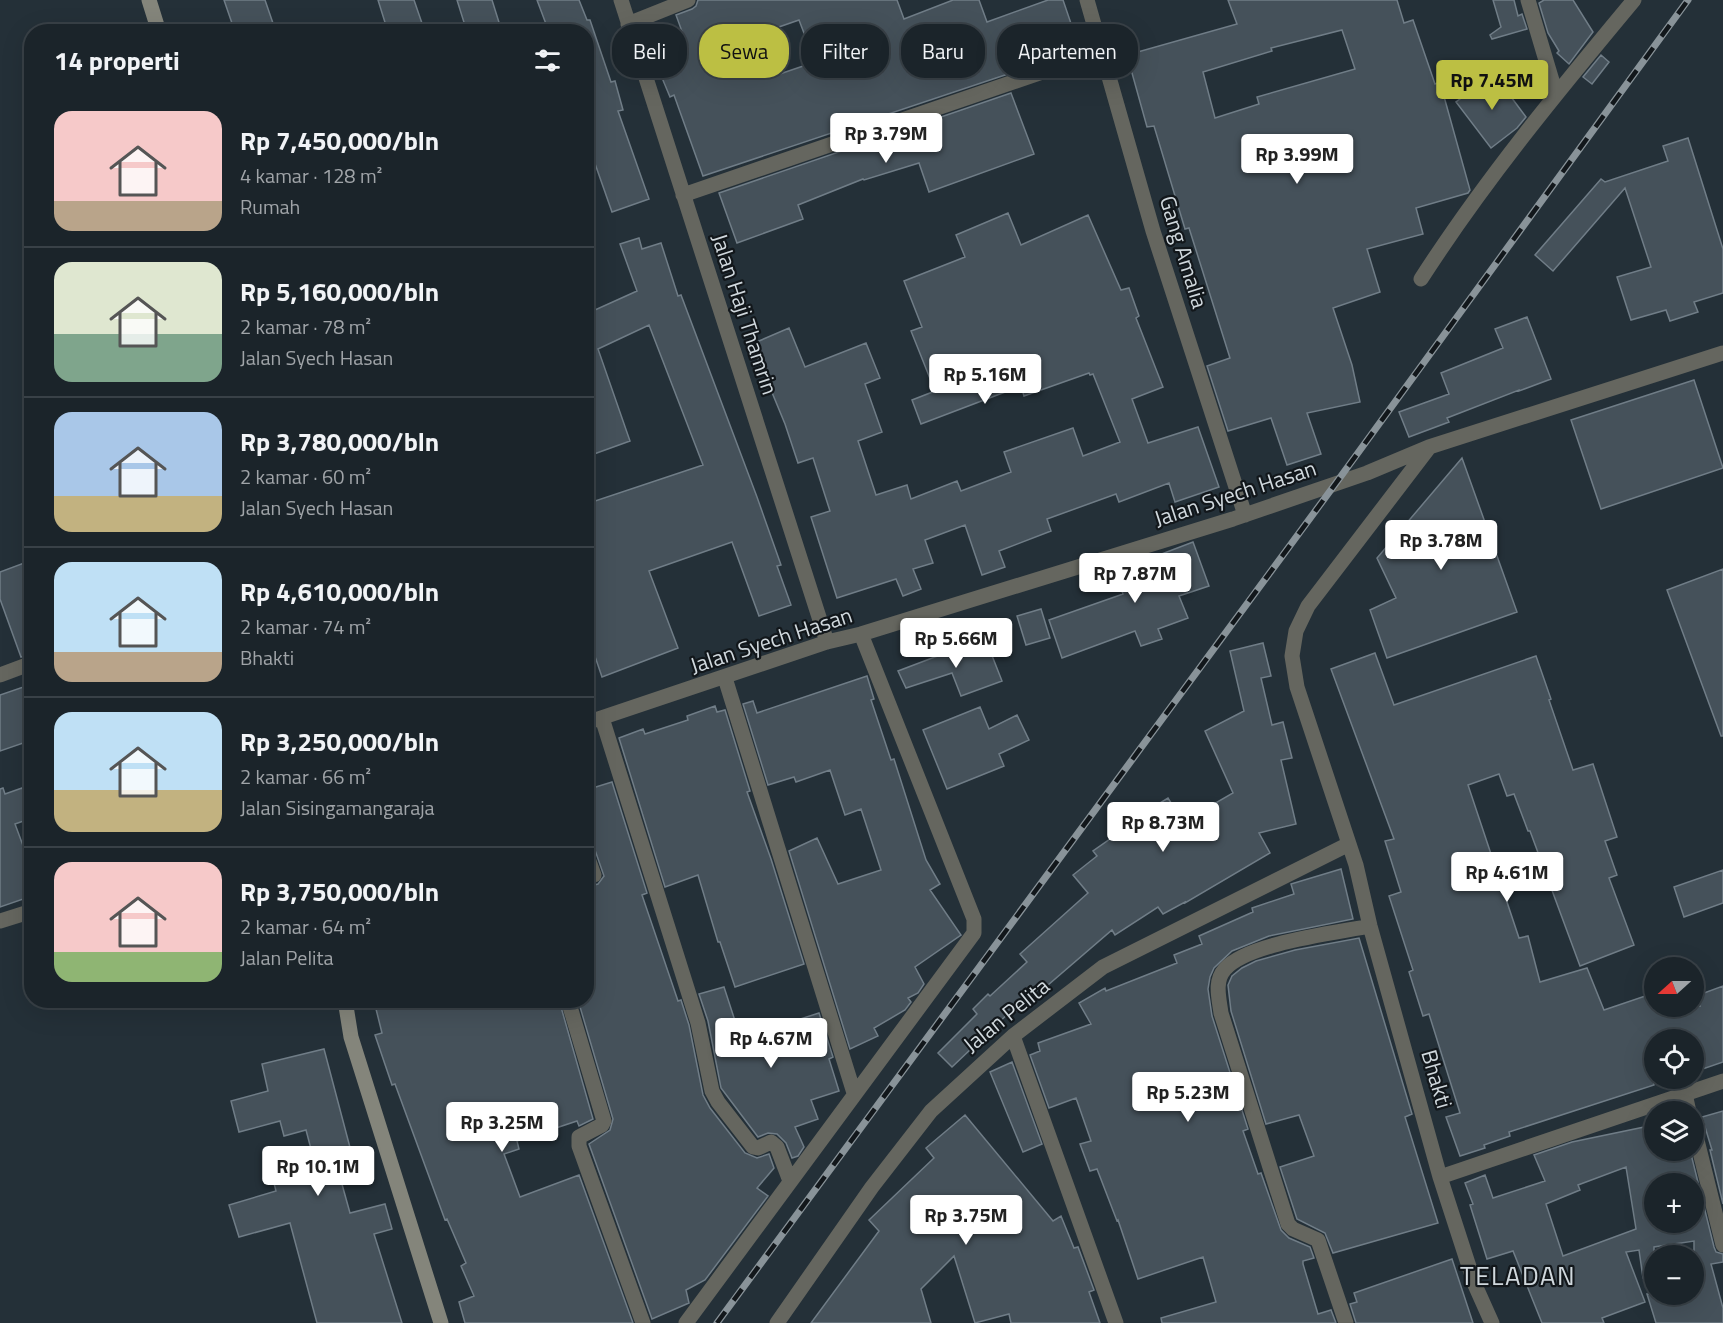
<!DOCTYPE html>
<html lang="id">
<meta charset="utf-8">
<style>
:root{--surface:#1b242a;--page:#283036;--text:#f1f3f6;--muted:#a0a4a8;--line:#394147;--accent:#bcbf43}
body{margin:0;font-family:"Titillium Web",sans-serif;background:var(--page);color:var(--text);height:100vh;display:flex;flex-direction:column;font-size:22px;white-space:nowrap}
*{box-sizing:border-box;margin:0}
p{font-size:20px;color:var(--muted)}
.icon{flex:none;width:33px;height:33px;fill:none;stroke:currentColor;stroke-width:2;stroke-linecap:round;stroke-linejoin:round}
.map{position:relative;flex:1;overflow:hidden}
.sheet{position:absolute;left:24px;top:24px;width:570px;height:984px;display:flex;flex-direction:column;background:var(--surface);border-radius:24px;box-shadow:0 6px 24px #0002,0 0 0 2px var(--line)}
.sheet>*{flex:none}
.top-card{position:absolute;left:612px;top:24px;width:570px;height:54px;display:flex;gap:12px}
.needle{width:39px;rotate:249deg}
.buttons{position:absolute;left:1644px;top:957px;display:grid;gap:12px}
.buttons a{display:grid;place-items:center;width:60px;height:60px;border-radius:50%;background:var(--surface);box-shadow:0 6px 24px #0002,0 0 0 2px var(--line);font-size:30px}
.price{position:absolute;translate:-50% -51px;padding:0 14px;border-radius:6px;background:#fff;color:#222;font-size:20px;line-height:39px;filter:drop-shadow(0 2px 3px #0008)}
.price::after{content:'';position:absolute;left:50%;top:36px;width:18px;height:14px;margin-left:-9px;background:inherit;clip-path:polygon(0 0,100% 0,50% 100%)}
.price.on{background:var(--accent);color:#111}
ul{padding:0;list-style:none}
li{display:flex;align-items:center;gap:18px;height:150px;padding:0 30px}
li+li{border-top:2px solid var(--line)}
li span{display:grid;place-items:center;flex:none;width:168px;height:120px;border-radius:18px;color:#555}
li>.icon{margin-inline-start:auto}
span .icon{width:72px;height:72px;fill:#fffc;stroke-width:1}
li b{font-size:26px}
h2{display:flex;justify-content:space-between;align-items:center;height:72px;padding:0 30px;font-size:26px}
.tag{padding:0 21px;border-radius:24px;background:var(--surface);box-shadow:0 6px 24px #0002,0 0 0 2px var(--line);font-size:21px;line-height:54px}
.tag.on{background:var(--accent);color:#111}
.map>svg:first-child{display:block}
.building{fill:#45515a;stroke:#707d87;stroke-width:1.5;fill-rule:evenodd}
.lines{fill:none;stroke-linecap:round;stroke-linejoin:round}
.street{stroke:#65665f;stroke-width:15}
.secondary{stroke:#84857b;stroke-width:15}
.rail-casing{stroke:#899399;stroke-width:7}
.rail{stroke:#12171b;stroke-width:4.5;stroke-dasharray:14;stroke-linecap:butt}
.labels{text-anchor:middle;stroke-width:4.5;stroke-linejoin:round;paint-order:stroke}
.street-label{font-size:22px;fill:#d0d8dd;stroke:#12171b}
.quarter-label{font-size:26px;letter-spacing:1.5px;fill:#d0d8dd;stroke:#12171b}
</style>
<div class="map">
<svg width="1723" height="1323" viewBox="0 0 1723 1323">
<rect width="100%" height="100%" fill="#243038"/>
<path class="building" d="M224,0H265L276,32H235Z
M378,0H414L425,32H388Z
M457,0H492L502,32H467Z
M537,0H579L587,20H590L611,82L615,81L623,110L618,111L649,199L612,212L586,138V32H549Z
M698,0H897L904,19L953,0H979L987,22L1048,0H1063L1079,47L1005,75L703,176L674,95L670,97L655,61L688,48L676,15L692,9L696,6ZM799,20L815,62L765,79L750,37Z
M1228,0H1397L1404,23L1413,20L1435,84L1440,82L1470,190L1468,193L1416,208L1423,234L1367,249L1380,292L1333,308L1352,365L1360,402L1307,413L1321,454L1287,465L1271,418L1228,431L1207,366L1230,358L1189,228L1185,229L1154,126L1147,127L1127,55L1237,24ZM1342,30L1355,69L1257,97L1259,104L1215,118L1203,72L1272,51L1271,48Z
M1493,0H1514L1518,16L1522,14L1527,29L1492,39L1490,35L1501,27Z
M1544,0H1573L1593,32L1569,64L1557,53L1559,51L1548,33L1539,3Z
M1601,55L1609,62L1592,84L1583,77Z
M1494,74L1526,117L1517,128L1491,148L1456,102Z
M1011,93L1034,154L929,192L919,163L864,180L863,179L798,205L803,219L737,243L719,193Z
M1688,138L1723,249V293L1694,302L1698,312L1670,321L1666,310L1631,320L1617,277L1651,267L1625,188L1553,271L1535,255L1601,179L1605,182L1668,161L1663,146Z
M1008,213L1021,245L1088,215L1121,290L1129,288L1139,316L1136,318L1163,387L1132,399L1148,443L1198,427L1219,487L1175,502L1169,483L1119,502L1116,494L1047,519L1051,531L999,551L1005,567L982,575L965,525L925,540L933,563L913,569L921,589L903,596L896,579L837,598L811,517L830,511L813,458L798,463L785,424L752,344L789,328L805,367L866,343L880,378L865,384L882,432L858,441L876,495L907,485L911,499L957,481L961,491L1011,472L1004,452L1073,428L1083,456L1120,442L1093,374L1090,375L1089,373L1024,396L1021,386L921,424L912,400L935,391L911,331L922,327L904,281L965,257L956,235Z
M639,238L642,249L661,243L678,296L681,295L757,497L781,565L777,566L791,605L759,616L732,542L649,571L678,648L602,677L586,630V504L703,465L649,325L598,349L630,441L594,454L586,432V314L637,291L620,244Z
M1527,317L1551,379L1519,391V390L1447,418L1449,422L1409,437L1399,412L1449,394L1441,373L1503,348L1495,329Z
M1694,380L1723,468L1601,509L1571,420Z
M1462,458L1517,612L1387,658L1370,610L1396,598L1377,558Z
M1193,542L1209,586L1179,596L1188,618L1158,629L1162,639L1141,646L1135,631L1062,658L1049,620L1123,594L1116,575L1147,564L1146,560Z
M32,560V654L21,657L0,599V572Z
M1723,569V736H1721L1667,590Z
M1041,609L1050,638L1026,645L1017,616Z
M977,641L983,656L991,653L1002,681L961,696L952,673L906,688L898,671Z
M1263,643L1271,676L1261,678L1272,725L1283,722L1292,758L1281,760L1296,824L1259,833L1270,853L1185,903V902L1163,914L1158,907L1115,935L1112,930L1048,985L1045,982L1017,1011L1014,1008L952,1067L938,1053L977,1014L973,1009L988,994L990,996L1027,962L1020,954L1088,893L1073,875L1097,856L1093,851L1117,834L1113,828L1133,816L1134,819L1168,798L1183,822L1233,793L1205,731L1244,711L1230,651Z
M1375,653L1394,705L1536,656L1551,699L1549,700L1573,770L1593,764L1617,837L1605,841L1617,875L1609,878L1634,945L1580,966L1530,831H1528L1514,794L1507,796L1499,774L1468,785L1519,938L1528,936L1540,982L1587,968L1604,1010L1654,993V1010L1665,1006H1700L1696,996L1723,986V1062L1694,1072V1040H1654V1085L1509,1132L1510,1136L1484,1145L1485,1148L1460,1156L1446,1117L1460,1113L1429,1014L1423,1016L1409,972L1413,970L1389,896L1401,892L1385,841L1394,839L1331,669Z
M867,676L874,699L871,700L891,760L894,759L926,860L940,884L930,890L961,935L915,967L924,984L918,993L908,998L911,1002L905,1010L874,1028L878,1036L850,1049L789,851L817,838L838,884L881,870L861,809L845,815L830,770L796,782L794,777L768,785L743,704L753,701L757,713Z
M32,684V740L0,751V695Z
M715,706L717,712L725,710L750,791L747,792L771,859L804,964L735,987L720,942H718L698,875L665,887L619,738L643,729L645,734L688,720L687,716Z
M980,707L989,729L1017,715L1029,740L999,754L1004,766L947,789L923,730Z
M612,782L647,893L642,895L678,1001L681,1000L689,1025L703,1095L710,1108L745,1153L757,1158L769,1154L774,1168L757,1188L768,1196L705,1280L686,1290L689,1303L652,1319L589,1144L610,1130L613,1119L578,1000H586V887L598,884L604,876L595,850L592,845L586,843V790Z
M3,788L5,794L22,788L32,814V818L15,824L28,859L32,858V896L0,907V789Z
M1341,869L1353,919L1269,936L1232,951L1214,968L1210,977L1208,989L1212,1016L1248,1129L1243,1131L1258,1174L1261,1173L1281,1230L1289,1238L1310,1247L1314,1258L1303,1261V1264L1318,1314L1331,1310L1336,1323H1162L1161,1318L1216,1302L1203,1257L1138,1279L1118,1220L1117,1221L1097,1169L1090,1171L1080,1144L1091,1141L1076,1098L1049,1108L1030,1055L1040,1051L1038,1043L1091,1024L1079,1003L1105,988L1106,991L1177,963L1174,955L1202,944L1199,936L1253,912L1252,908L1294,894L1291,884Z
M1723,870V903L1684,917L1674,887Z
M1359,938L1412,1114L1405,1117L1438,1223L1333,1253L1325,1233L1297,1219L1280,1167L1314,1156L1299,1115L1266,1124L1231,1011L1228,985L1232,976L1242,968L1256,961L1295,950Z
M724,987L738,1030L761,1023L763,1031L819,1013L833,1057L829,1059L839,1091L811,1100L818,1119L795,1127L804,1147L798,1156L792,1158L786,1143L777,1134L768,1133L758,1137L721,1088L708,1021L699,994Z
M407,1000H559L593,1119L579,1126L577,1121L517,1141L519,1149L504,1154L520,1197L579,1175L633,1323H465L459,1302L474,1296L461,1266L466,1263L447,1219L445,1220L395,1084L392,1085L375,1035L382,1033L376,1009Z
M324,1049L352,1155L335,1159L350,1213L385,1204L392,1229L374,1234L402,1323H317L290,1223L239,1237L229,1205L276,1191L273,1179L316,1168L306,1130L284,1136L280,1121L239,1132L231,1101L268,1091L262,1064Z
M1012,1062L1042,1144L1023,1152L990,1072Z
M1723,1111V1204L1710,1150H1712L1702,1117Z
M965,1115L1053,1221L1061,1216L1074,1248L1078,1247L1094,1290L1089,1292L1100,1323H1011L1009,1314L975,1323L954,1256L921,1289L931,1323H811L879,1231L869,1220L934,1158L926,1148Z
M1654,1125V1150H1690L1714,1247L1716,1252L1723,1254V1262L1711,1264L1723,1308V1323H1656L1647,1294H1694V1241L1654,1247V1277L1643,1278L1639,1250L1626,1252L1645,1302L1602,1318L1604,1323H1542L1513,1251L1487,1259L1470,1205L1473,1204L1465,1183L1485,1175L1493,1198L1545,1181L1534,1155L1572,1142ZM1626,1167L1636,1229L1563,1256L1546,1204L1580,1190L1578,1185ZM1654,1184H1694V1222H1654Z
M1452,1259L1473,1323H1356L1350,1304L1357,1302L1354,1293Z"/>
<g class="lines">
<path class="street" d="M621,0L827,642
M1087,0L1153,231L1245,515
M1528,0L1556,94
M628,24L688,0
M683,195L1069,63
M1421,279C1484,181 1559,90 1634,0
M1428,449L1308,606L1296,631L1292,656L1297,687L1356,865L1370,926L1440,1177L1475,1285L1492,1323
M0,675L32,663
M725,678L854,1093
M602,718L698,1023L712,1091L718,1102L753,1147L758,1148L771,1142L777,1147L790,1181
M586,723L827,642L861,634L1233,519L1367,473L1429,447L1723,353
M586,853L594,875L586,878
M0,921L32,911
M568,1000L604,1121L602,1125L579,1137V1146L643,1323
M1013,1036L1116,1323
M1685,1094L1689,1112
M1694,1128L1723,1245
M1440,1177L1723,1081
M686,1323L974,933V919L861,634
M777,1323L872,1187L931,1111L1013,1036L1103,967L1349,844
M1346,1323L1318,1240L1293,1229L1288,1224L1221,1013C1219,998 1214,981 1225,969C1248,943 1335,933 1370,926"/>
<path class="secondary" d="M149,0L159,32
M345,1000L351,1037L441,1323"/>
<defs>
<path id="rail" d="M717,1323L1336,483L1688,0"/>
</defs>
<use href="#rail" class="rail-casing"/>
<use href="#rail" class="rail"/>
</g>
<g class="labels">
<g class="street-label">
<text transform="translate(1184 252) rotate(73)" y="8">Gang Amalia</text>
<text transform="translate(745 314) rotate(72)" y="8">Jalan Haji Thamrin</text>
<text transform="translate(1235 493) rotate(-18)" y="8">Jalan Syech Hasan</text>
<text transform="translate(771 640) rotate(-18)" y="8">Jalan Syech Hasan</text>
<text transform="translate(1006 1015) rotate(-39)" y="8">Jalan Pelita</text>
<text transform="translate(1437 1079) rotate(74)" y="8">Bhakti</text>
</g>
<g class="quarter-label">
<text x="1518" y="1285">TELADAN</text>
</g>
</g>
</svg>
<div class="buttons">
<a><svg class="needle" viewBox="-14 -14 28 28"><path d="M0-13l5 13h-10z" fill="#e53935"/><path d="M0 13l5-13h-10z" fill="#a0a4a8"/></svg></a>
<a><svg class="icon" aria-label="locate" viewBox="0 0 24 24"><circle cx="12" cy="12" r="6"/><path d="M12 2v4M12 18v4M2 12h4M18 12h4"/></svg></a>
<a><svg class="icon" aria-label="layers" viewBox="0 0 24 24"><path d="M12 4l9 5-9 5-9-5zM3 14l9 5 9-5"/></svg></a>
<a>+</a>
<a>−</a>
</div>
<b class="price on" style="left:1492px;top:111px">Rp 7.45M</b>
<b class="price" style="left:886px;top:164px">Rp 3.79M</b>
<b class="price" style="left:1297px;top:185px">Rp 3.99M</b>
<b class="price" style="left:985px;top:405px">Rp 5.16M</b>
<b class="price" style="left:1441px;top:571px">Rp 3.78M</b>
<b class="price" style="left:1135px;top:604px">Rp 7.87M</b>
<b class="price" style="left:956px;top:669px">Rp 5.66M</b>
<b class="price" style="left:1163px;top:853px">Rp 8.73M</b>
<b class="price" style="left:1507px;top:903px">Rp 4.61M</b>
<b class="price" style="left:771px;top:1069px">Rp 4.67M</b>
<b class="price" style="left:1188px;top:1123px">Rp 5.23M</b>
<b class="price" style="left:502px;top:1153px">Rp 3.25M</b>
<b class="price" style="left:318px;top:1197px">Rp 10.1M</b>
<b class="price" style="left:966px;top:1246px">Rp 3.75M</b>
<div class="top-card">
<a class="tag">Beli</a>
<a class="tag on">Sewa</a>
<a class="tag">Filter</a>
<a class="tag">Baru</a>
<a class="tag">Apartemen</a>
</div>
<section class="sheet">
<h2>14 properti<svg class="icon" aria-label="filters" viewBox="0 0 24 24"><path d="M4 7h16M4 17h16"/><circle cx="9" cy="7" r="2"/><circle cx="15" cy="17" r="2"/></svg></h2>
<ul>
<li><span style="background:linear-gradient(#f6c9c9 75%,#b9a48a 0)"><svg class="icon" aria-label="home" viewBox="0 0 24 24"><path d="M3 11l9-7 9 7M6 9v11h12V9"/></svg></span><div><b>Rp 7,450,000/bln</b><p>4 kamar · 128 m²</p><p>Rumah</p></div></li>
<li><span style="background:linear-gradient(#dfe7d0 60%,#7fa58c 0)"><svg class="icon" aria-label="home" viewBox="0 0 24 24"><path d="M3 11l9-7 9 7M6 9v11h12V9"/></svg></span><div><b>Rp 5,160,000/bln</b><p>2 kamar · 78 m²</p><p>Jalan Syech Hasan</p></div></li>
<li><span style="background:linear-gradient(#a9c7e8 70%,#c2b280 0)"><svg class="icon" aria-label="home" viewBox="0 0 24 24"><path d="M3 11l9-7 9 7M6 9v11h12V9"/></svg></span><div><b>Rp 3,780,000/bln</b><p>2 kamar · 60 m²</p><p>Jalan Syech Hasan</p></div></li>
<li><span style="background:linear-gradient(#bfe0f5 75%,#b9a48a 0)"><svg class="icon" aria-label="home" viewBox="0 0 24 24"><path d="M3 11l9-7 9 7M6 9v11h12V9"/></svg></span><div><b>Rp 4,610,000/bln</b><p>2 kamar · 74 m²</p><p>Bhakti</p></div></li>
<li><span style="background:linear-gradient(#bfe0f5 65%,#c2b280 0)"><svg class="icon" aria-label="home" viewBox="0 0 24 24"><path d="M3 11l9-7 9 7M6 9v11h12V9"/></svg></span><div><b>Rp 3,250,000/bln</b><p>2 kamar · 66 m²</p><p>Jalan Sisingamangaraja</p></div></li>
<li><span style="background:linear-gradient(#f6c9c9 75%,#8fb573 0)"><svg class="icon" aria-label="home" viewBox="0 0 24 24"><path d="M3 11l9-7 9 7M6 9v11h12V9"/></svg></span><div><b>Rp 3,750,000/bln</b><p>2 kamar · 64 m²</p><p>Jalan Pelita</p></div></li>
</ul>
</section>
</div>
